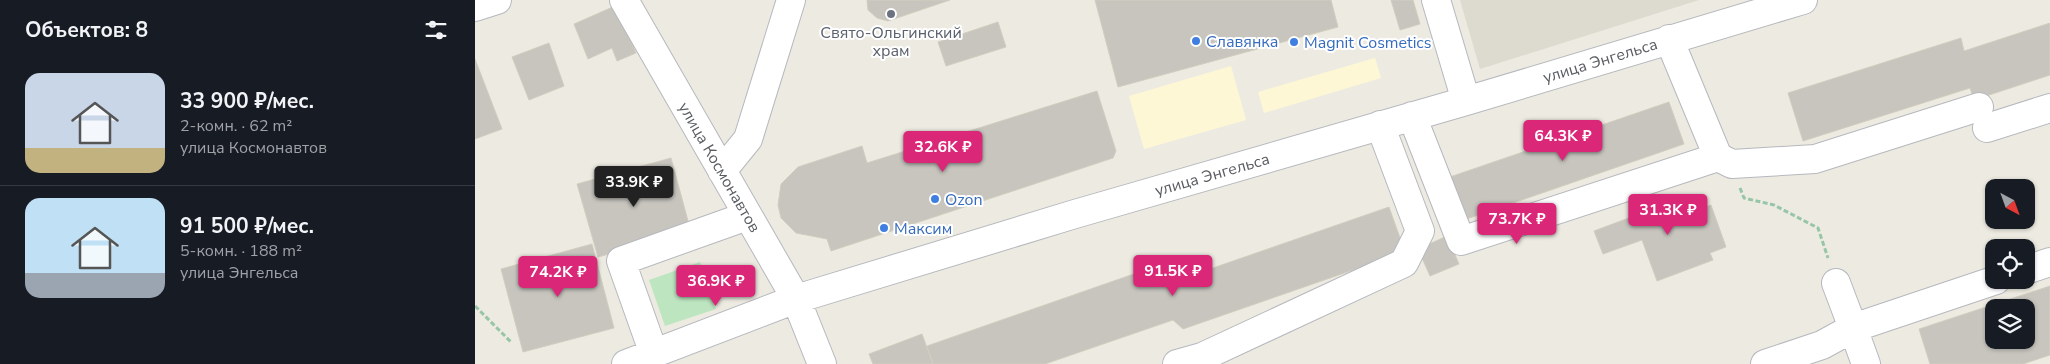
<!DOCTYPE html>
<html lang="ru">
<meta charset="utf-8">
<style>
:root{--surface:#171b24;--page:#242831;--text:#f1f3f6;--muted:#9ea1a6;--line:#363941;--accent:#db2777}
body{margin:0;font-family:"Nunito Sans",sans-serif;background:var(--page);color:var(--text);height:100vh;display:flex;flex-direction:column;font-size:19px;white-space:nowrap}
*{box-sizing:border-box;margin:0}
p{font-size:16px;color:var(--muted)}
.icon{flex:none;width:28px;height:28px;fill:none;stroke:currentColor;stroke-width:2;stroke-linecap:round;stroke-linejoin:round}
.map{position:relative;flex:1;overflow:hidden}
.details{display:flex;flex-direction:column;background:var(--surface);width:475px}
.details>*{flex:none}
.needle{width:32px;rotate:139deg}
.buttons{position:absolute;left:1510px;top:179px;display:grid;gap:10px}
.buttons a{display:grid;place-items:center;width:50px;height:50px;border-radius:10px;background:var(--surface);box-shadow:0 1px 4px #0004;font-size:25px}
.price{position:absolute;translate:-50% -42px;padding:0 11px;border-radius:5px;background:var(--accent);color:#fff;font-size:16px;line-height:32px;filter:drop-shadow(0 1px 2px #0008)}
.price::after{content:'';position:absolute;left:50%;top:30px;width:15px;height:11px;margin-left:-8px;background:inherit;clip-path:polygon(0 0,100% 0,50% 100%)}
.price.active{background:#222;color:#fff}
ul{padding:0;list-style:none}
li{display:flex;align-items:center;gap:15px;height:125px;padding:0 25px}
li+li{border-top:1px solid var(--line)}
li span{display:grid;place-items:center;flex:none;width:140px;height:100px;border-radius:15px;color:#555}
li>.icon{margin-inline-start:auto}
span .icon{width:60px;height:60px;fill:#fffc;stroke-width:1}
li b{font-size:21px}
h2{display:flex;justify-content:space-between;align-items:center;height:60px;padding:0 25px;font-size:21px}
main{display:flex;flex:1;min-height:0}
.map>svg:first-child{display:block}
.commercial{fill:#fef7d5}
.education{fill:#dddacf}
.green{fill:#bde5c0}
.building{fill:#c7c5be;stroke:#d1cdbf;fill-rule:evenodd}
.lines{fill:none;stroke-linecap:round;stroke-linejoin:round}
.minor-casing{stroke:#b6b8be;stroke-width:30}
.path{stroke:#96c5a7;stroke-width:3;stroke-dasharray:5 2.5;stroke-linecap:butt}
.minor{stroke:#fff;stroke-width:28}
.worship-dot{fill:#6b7280;stroke:#fff;stroke-width:2}
.shop-dot{fill:#3f7fe0;stroke:#fff;stroke-width:2}
.labels{text-anchor:middle;stroke-width:4;stroke-linejoin:round;paint-order:stroke}
.worship-label{font-size:16px;fill:#5b616d;stroke:#fff}
.shop-label{font-size:16px;fill:#366cbe;stroke:#fff;text-anchor:start}
.street-label{font-size:16px;fill:#595d62;stroke:#fff}
</style>
<main>
<section class="details">
<h2>Объектов: 8<svg class="icon" aria-label="filters" viewBox="0 0 24 24"><path d="M4 7h16M4 17h16"/><circle cx="9" cy="7" r="2"/><circle cx="15" cy="17" r="2"/></svg></h2>
<ul>
<li><span style="background:linear-gradient(#c9d6e8 75%,#c2b280 0)"><svg class="icon" aria-label="home" viewBox="0 0 24 24"><path d="M3 11l9-7 9 7M6 9v11h12V9"/></svg></span><div><b>33 900 ₽/мес.</b><p>2-комн. · 62 m²</p><p>улица Космонавтов</p></div></li>
<li><span style="background:linear-gradient(#bfe0f5 75%,#9aa5b1 0)"><svg class="icon" aria-label="home" viewBox="0 0 24 24"><path d="M3 11l9-7 9 7M6 9v11h12V9"/></svg></span><div><b>91 500 ₽/мес.</b><p>5-комн. · 188 m²</p><p>улица Энгельса</p></div></li>
</ul>
</section>
<div class="map">
<svg width="1575" height="364" viewBox="0 0 1575 364">
<rect width="100%" height="100%" fill="#edebe1"/>
<path class="commercial" d="M900,58L906,78L789,113L783,92Z
M756,66L771,120L669,149L654,96Z"/>
<path class="education" d="M985,0H1224L1005,69Z"/>
<path class="green" d="M225,262L241,309L190,326L174,280Z"/>
<path class="building" d="M392,0H475L413,21L402,18L393,10Z
M620,0H856L863,27L643,87Z
M916,0H938L945,24L925,30Z
M140,6L161,53L142,61L137,48L113,59L99,24Z
M523,22L531,47L471,66L463,42Z
M1575,23V75L1499,100L1495,88L1328,141L1313,93L1486,38L1489,51Z
M74,43L89,86L54,100L37,57Z
M0,59L27,129L0,139Z
M622,91L641,151L638,158L356,251L352,239L321,233L306,218L303,205L306,184L323,167L387,146L392,163Z
M1194,102L1209,144L983,222L969,179Z
M196,158L216,232L123,257L102,184Z
M1215,195L1221,211L1236,205L1251,247L1235,253L1238,260L1182,281L1167,240L1128,254L1119,231Z
M914,207L930,252L708,329L698,320L570,364H458L452,346L676,268L683,287Z
M972,236L984,264L955,276L943,249Z
M117,244L139,328L48,352L26,269Z
M1575,286V355L1548,364H1455L1444,329ZM1519,308H1551V340H1519Z
M447,334L458,364H398L394,354Z"/>
<g class="lines">
<defs>
<path id="minor" d="M149,0L321,299L347,364
M961,0L991,101
M0,7L22,0
M1194,39L1243,157L1257,164L1340,159L1504,107
M937,116L986,241L1243,157
M1512,128L1575,108
M247,171L273,139L316,0
M1551,270L1575,262
M1361,283L1378,328L1521,280
M179,354L146,261L272,216
M151,364L321,299L600,214L991,101L1328,0
M702,364L727,357L929,263L945,231L905,125
M1290,364L1347,345L1378,328L1391,364"/>
</defs>
<use href="#minor" class="minor-casing"/>
<path class="path" d="M1265,188L1269,198L1299,205L1343,228L1353,258
M0,306L36,342"/>
<use href="#minor" class="minor"/>
</g>
<circle class="worship-dot" cx="416" cy="14" r="5"/>
<g class="shop-dot">
<circle cx="721" cy="41" r="5"/>
<circle cx="819" cy="42" r="5"/>
<circle cx="460" cy="199" r="5"/>
<circle cx="409" cy="228" r="5"/>
</g>
<g class="labels">
<g class="worship-label">
<text x="416" y="38">Свято-Ольгинский<tspan x="416" dy="18">храм</tspan></text>
</g>
<g class="shop-label">
<text x="731" y="47">Славянка</text>
<text x="829" y="48">Magnit Cosmetics</text>
<text x="470" y="205">Ozon</text>
<text x="419" y="234">Максим</text>
</g>
<g class="street-label">
<text transform="translate(1125 60) rotate(-17)" y="6">улица Энгельса</text>
<text transform="translate(245 167) rotate(60)" y="6">улица Космонавтов</text>
<text transform="translate(737 174) rotate(-16)" y="6">улица Энгельса</text>
</g>
</g>
</svg>
<div class="buttons">
<a><svg class="needle" viewBox="-14 -14 28 28"><path d="M0-13l5 13h-10z" fill="#e53935"/><path d="M0 13l5-13h-10z" fill="#9ea1a6"/></svg></a>
<a><svg class="icon" aria-label="locate" viewBox="0 0 24 24"><circle cx="12" cy="12" r="6"/><path d="M12 2v4M12 18v4M2 12h4M18 12h4"/></svg></a>
<a><svg class="icon" aria-label="layers" viewBox="0 0 24 24"><path d="M12 4l9 5-9 5-9-5zM3 14l9 5 9-5"/></svg></a>
</div>
<b class="price" style="left:1088px;top:162px">64.3K ₽</b>
<b class="price" style="left:468px;top:173px">32.6K ₽</b>
<b class="price active" style="left:159px;top:208px">33.9K ₽</b>
<b class="price" style="left:1193px;top:236px">31.3K ₽</b>
<b class="price" style="left:1042px;top:245px">73.7K ₽</b>
<b class="price" style="left:698px;top:297px">91.5K ₽</b>
<b class="price" style="left:83px;top:298px">74.2K ₽</b>
<b class="price" style="left:241px;top:307px">36.9K ₽</b>
</div>
</main>
